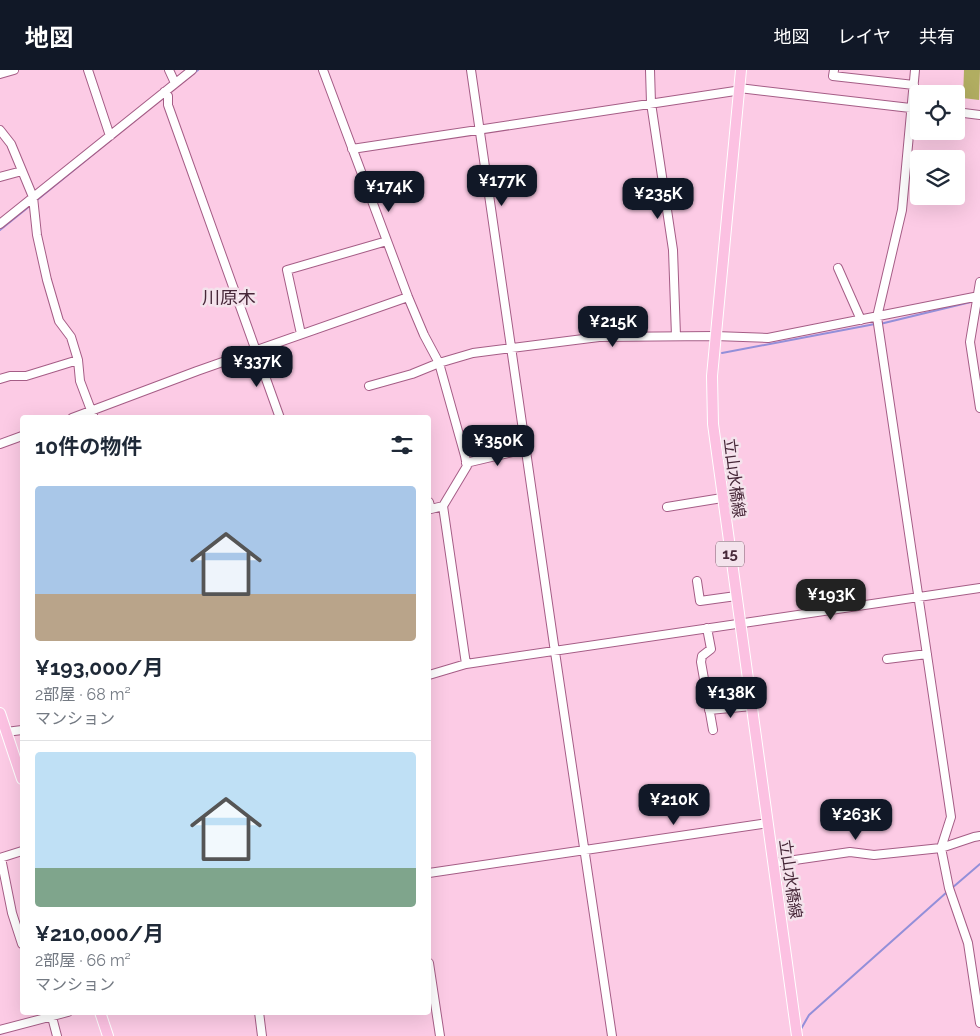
<!DOCTYPE html>
<html lang="ja">
<meta charset="utf-8">
<style>
:root{--surface:#fff;--page:#f6f6f7;--text:#1f2937;--muted:#747a83;--line:#e0e1e3;--accent:#111827}
body{margin:0;font-family:Raleway,"Noto Sans JP",sans-serif;background:var(--page);color:var(--text);height:100vh;display:flex;flex-direction:column;font-size:19px;white-space:nowrap}
*{box-sizing:border-box;margin:0}
p{font-size:16px;color:var(--muted)}
.icon{flex:none;width:28px;height:28px;fill:none;stroke:currentColor;stroke-width:2;stroke-linecap:round;stroke-linejoin:round}
.map{position:relative;flex:1;overflow:hidden}
.panel{position:absolute;left:20px;top:345px;width:411px;height:600px;display:flex;flex-direction:column;background:var(--surface);border-radius:5px;box-shadow:0 5px 20px #0002}
.panel>*{flex:none}
.fabs{position:absolute;left:910px;top:15px;display:grid;gap:10px}
.fabs a{display:grid;place-items:center;width:55px;height:55px;border-radius:5px;background:var(--surface);box-shadow:0 5px 20px #0002;font-size:25px}
.price{position:absolute;translate:-50% -42px;padding:0 11px;border-radius:10px;background:var(--accent);color:#fff;font-size:16px;line-height:32px;filter:drop-shadow(0 1px 2px #0008)}
.price::after{content:'';position:absolute;left:50%;top:30px;width:15px;height:11px;margin-left:-8px;background:inherit;clip-path:polygon(0 0,100% 0,50% 100%)}
.price.selected{background:#222;color:#fff}
ul{padding:0;list-style:none}
li{display:grid;align-content:center;gap:10px;height:265px;padding:0 15px}
li+li{border-top:1px solid var(--line)}
li span{display:grid;place-items:center;height:155px;border-radius:5px;color:#555}
li>.icon{margin-inline-start:auto}
span .icon{width:90px;height:90px;fill:#fffc;stroke-width:1}
li b{font-size:21px}
h2{display:flex;justify-content:space-between;align-items:center;height:60px;padding:0 15px;font-size:21px}
header{display:flex;align-items:center;gap:30px;box-sizing:border-box;height:70px;padding:0 25px;background:var(--accent);color:#fff}
header strong{font-size:24px}
nav{display:flex;gap:28px;margin-inline-start:auto;font-size:18px}
.map>svg:first-child{display:block}
.green{fill:#b1ad61}
.lines{fill:none;stroke-linecap:round;stroke-linejoin:round}
.stream{stroke:#938fd9;stroke-width:2}
.minor-casing{stroke:#a55d86;stroke-width:10}
.major-casing{stroke:#fff;stroke-width:12}
.minor{stroke:#fff;stroke-width:8}
.major{stroke:#fcc1e2;stroke-width:10}
.labels{text-anchor:middle;stroke-width:5;stroke-linejoin:round;paint-order:stroke}
.shield{fill:#f4e3ec;stroke:#7b606f;stroke-width:1}
.shield-label{font-size:15px;font-weight:bold;fill:#472839}
.street-label{font-size:16px;fill:#472839;stroke:#f4e3ec}
.neighbourhood-label{font-size:18px;fill:#472839;stroke:#f4e3ec}
</style>
<header>
<strong>地図</strong>
<nav><a>地図</a><a>レイヤ</a><a>共有</a></nav>
</header>
<div class="map">
<svg width="980" height="966" viewBox="0 0 980 966">
<rect width="100%" height="100%" fill="#fccbe5"/>
<path class="green" d="M964,0H980L979,30L963,28Z"/>
<g class="lines">
<path class="stream" d="M179,15L198,0
M37,130L161,29
M0,160L31,135
M880,254L975,231
M722,283L875,254
M952,818L980,794
M801,959L809,945L947,822"/>
<defs>
<path id="minor" d="M88,0L110,66
M169,0L175,13
M323,0L408,227L424,265L439,293L465,386L467,396L443,436L466,594
M471,0L555,582L612,966
M650,0L651,33L673,180L676,266
M834,0L833,6L914,15
M915,0L902,140L877,247L951,747L941,778L949,818L968,873L980,953
M0,4L14,0
M164,22L168,26V35L280,348
M956,42L980,45
M0,60L11,74L33,127L37,165L47,210L59,251L71,267L78,290L80,311L94,348
M352,79L735,21L739,18L919,39
M0,107L22,101
M0,154L192,0
M838,198L861,250
M980,212L970,272L980,338
M301,264L287,200L387,171
M0,309L10,306H26L78,290
M369,316L412,304L439,293L473,283L599,267L715,266L768,268L979,226
M72,348L197,301L408,227
M0,374L22,366
M466,393L525,379
M429,432L431,439L443,436
M667,437L722,428
M697,511L700,531L736,526
M707,558L711,579L702,586L701,592L713,660
M887,589L927,584
M429,605L466,594L980,518
M709,640L752,636
M6,662L22,660
M0,788L22,781
M1,788L12,843L22,874
M774,793L850,782L874,785L941,778L974,767L980,766
M429,803L768,753
M429,893L440,966
M259,942L262,966
M52,947L57,966
M0,960L68,942"/>
<path id="major" d="M741,0L712,306L713,354L797,966
M0,643L22,709
M100,942L108,966"/>
</defs>
<use href="#minor" class="minor-casing"/>
<use href="#major" class="major-casing"/>
<use href="#minor" class="minor"/>
<use href="#major" class="major"/>
</g>
<g class="labels">
<rect class="shield" x="716" y="471.5" width="28" height="25" rx="4"/>
<g class="shield-label">
<text x="730" y="489">15</text>
</g>
<g class="street-label">
<text transform="translate(735 408) rotate(83)" y="6">立山水橋線</text>
<text transform="translate(791 809) rotate(82)" y="6">立山水橋線</text>
</g>
<g class="neighbourhood-label">
<text x="229" y="234">川原木</text>
</g>
</g>
</svg>
<div class="fabs">
<a><svg class="icon" aria-label="locate" viewBox="0 0 24 24"><circle cx="12" cy="12" r="6"/><path d="M12 2v4M12 18v4M2 12h4M18 12h4"/></svg></a>
<a><svg class="icon" aria-label="layers" viewBox="0 0 24 24"><path d="M12 4l9 5-9 5-9-5zM3 14l9 5 9-5"/></svg></a>
</div>
<b class="price" style="left:502px;top:137px">¥177K</b>
<b class="price" style="left:389px;top:143px">¥174K</b>
<b class="price" style="left:658px;top:150px">¥235K</b>
<b class="price" style="left:613px;top:278px">¥215K</b>
<b class="price" style="left:257px;top:318px">¥337K</b>
<b class="price" style="left:498px;top:397px">¥350K</b>
<b class="price selected" style="left:831px;top:551px">¥193K</b>
<b class="price" style="left:731px;top:649px">¥138K</b>
<b class="price" style="left:674px;top:756px">¥210K</b>
<b class="price" style="left:856px;top:771px">¥263K</b>
<section class="panel">
<h2>10件の物件<svg class="icon" aria-label="filters" viewBox="0 0 24 24"><path d="M4 7h16M4 17h16"/><circle cx="9" cy="7" r="2"/><circle cx="15" cy="17" r="2"/></svg></h2>
<ul>
<li><span style="background:linear-gradient(#a9c7e8 70%,#b9a48a 0)"><svg class="icon" aria-label="home" viewBox="0 0 24 24"><path d="M3 11l9-7 9 7M6 9v11h12V9"/></svg></span><div><b>¥193,000/月</b><p>2部屋 · 68 m²</p><p>マンション</p></div></li>
<li><span style="background:linear-gradient(#bfe0f5 75%,#7fa58c 0)"><svg class="icon" aria-label="home" viewBox="0 0 24 24"><path d="M3 11l9-7 9 7M6 9v11h12V9"/></svg></span><div><b>¥210,000/月</b><p>2部屋 · 66 m²</p><p>マンション</p></div></li>
</ul>
</section>
</div>
